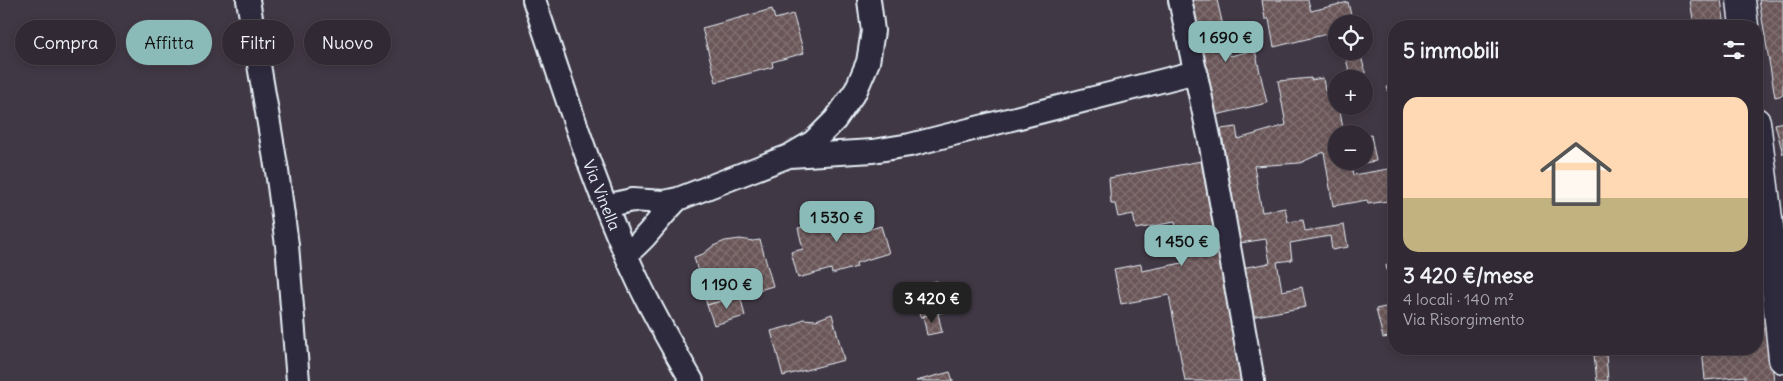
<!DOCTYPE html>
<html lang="it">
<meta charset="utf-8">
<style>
:root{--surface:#312a34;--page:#39323c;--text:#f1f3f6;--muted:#a8a7ac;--line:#4c464f;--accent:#8bbbb9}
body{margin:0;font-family:Delius,sans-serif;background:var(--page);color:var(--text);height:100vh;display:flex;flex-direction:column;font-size:19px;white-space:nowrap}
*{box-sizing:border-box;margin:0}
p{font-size:16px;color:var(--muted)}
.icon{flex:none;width:28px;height:28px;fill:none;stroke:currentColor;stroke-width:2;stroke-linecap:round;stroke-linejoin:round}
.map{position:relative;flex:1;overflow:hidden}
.side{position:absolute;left:1388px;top:20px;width:375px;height:335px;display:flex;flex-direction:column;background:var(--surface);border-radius:20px;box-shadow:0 2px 8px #0003,0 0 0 1px var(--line)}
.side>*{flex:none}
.hud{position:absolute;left:15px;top:20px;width:475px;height:45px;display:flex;gap:10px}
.tools{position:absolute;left:1328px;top:15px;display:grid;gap:10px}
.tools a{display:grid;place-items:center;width:45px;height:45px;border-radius:50%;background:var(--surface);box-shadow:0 2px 8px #0003,0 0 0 1px var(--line);font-size:25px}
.price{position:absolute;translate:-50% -42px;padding:0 11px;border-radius:10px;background:var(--accent);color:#111;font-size:16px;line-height:32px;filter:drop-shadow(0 1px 2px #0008)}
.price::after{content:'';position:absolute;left:50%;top:30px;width:15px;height:11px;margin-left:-8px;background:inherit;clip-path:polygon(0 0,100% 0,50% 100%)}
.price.on{background:#222;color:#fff}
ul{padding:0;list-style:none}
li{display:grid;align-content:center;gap:10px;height:265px;padding:0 15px}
li span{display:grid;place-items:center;height:155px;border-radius:15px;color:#555}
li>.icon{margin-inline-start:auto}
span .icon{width:90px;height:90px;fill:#fffc;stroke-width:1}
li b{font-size:21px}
h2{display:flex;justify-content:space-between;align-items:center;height:60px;padding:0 15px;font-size:21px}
.chip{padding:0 18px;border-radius:22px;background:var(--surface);box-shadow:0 2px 8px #0003,0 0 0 1px var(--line);font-size:18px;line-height:45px}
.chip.on{background:var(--accent);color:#111}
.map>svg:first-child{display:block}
.building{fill:url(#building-cross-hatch);stroke:#e8f1f8}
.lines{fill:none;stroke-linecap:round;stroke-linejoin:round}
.street-casing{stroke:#e8f1f8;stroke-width:26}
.secondary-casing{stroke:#e8f1f8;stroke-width:31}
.street{stroke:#2f2a3d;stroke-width:22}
.secondary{stroke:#2f2a3d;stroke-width:28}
.labels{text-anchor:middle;stroke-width:4.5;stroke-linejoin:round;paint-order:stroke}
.street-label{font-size:16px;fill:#e8f1f8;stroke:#2f2a3d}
</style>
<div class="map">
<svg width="1783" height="381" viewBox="0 0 1783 381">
<defs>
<pattern id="building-cross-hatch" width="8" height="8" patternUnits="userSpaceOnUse" patternTransform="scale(1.25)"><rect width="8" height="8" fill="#6b5759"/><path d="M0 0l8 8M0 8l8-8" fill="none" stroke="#807072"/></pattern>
</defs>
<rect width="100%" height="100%" fill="#413845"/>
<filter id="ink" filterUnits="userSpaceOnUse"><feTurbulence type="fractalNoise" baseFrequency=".02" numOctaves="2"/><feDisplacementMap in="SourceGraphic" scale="10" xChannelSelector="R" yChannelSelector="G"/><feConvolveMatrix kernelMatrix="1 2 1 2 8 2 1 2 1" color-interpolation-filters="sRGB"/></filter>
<g filter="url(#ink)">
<path class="building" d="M1188,0H1217L1230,56L1255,50L1267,103L1216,115Z
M1262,0H1308L1311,11L1348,2L1353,24H1336V51H1338L1336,52L1331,33L1274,47L1269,19H1265Z
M1690,0H1721L1725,26H1694Z
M1759,0H1783V95L1775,97Z
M772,9L775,19L793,14L804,53L772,62L773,67L716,82L702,28Z
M1344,51H1360L1366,76L1351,79Z
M1311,78V80L1323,78L1325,91L1336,89V106H1342L1343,112H1340L1344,134H1336V161H1364V137L1371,135L1376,161L1351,165L1353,175L1394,168V200L1368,204L1367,200L1333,206L1324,152L1300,163L1254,166L1262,212L1285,208L1288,222L1303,220L1305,231L1344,225L1348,247L1332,250L1330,236L1290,243L1292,260L1277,262L1282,291L1302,287L1306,307L1250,317L1241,268L1270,263L1266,239L1240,243L1221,129L1236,127L1238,139L1286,125L1278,81Z
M1394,85V100L1391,101L1387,87Z
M1783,122V154L1775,124Z
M1201,161L1242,381H1185L1169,295L1121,304L1114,269L1141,264L1142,271L1182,263L1175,222L1136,229L1133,214L1118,217L1115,204H1111L1109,178Z
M833,210L855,212L862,210L867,230L881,226L889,253L856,263L857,267L832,274L831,269L798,278L791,252L803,249L798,228L804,227L814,217Z
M740,239L753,241L760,240L773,286L707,305L694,257L703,254L713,246L725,241Z
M1394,263V286H1390L1386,265Z
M937,281L940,294H944L948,311L920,317L914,287Z
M1756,286H1763L1774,381H1745V376L1705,380L1702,349H1756Z
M740,295L745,316L714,325L707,305Z
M1394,305V336L1383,338L1376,309Z
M938,313L942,332L927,335L923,316Z
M832,314L844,360L783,376L771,331L794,325L803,319L816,320Z
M1606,354L1608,381H1597L1594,355Z
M950,372L953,381H916Z"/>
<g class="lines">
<defs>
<path id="street" d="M248,0L277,171L287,245L298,381
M534,0C566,95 595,190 638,281C654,316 673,348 692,381
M1180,0L1211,146L1253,381
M789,156L873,151L910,145L1196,72
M606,206L632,200L664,202L678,199L789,156L813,142L835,120L856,90L868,62L873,31L869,0
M626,254C647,239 659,217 678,199"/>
<path id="secondary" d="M1741,0L1744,26
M1756,122L1771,243L1783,359"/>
</defs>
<use href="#street" class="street-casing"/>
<use href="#secondary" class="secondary-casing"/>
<use href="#street" class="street"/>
<use href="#secondary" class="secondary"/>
</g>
</g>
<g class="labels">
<g class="street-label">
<text transform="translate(602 195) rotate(68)" y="6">Via Vinella</text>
</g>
</g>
</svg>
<div class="tools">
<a><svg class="icon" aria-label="locate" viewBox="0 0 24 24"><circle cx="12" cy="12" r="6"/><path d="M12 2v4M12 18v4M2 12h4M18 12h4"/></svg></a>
<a>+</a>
<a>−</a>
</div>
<b class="price" style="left:1226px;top:63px">1 690 €</b>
<b class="price" style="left:837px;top:243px">1 530 €</b>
<b class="price" style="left:1182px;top:267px">1 450 €</b>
<b class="price" style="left:727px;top:310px">1 190 €</b>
<b class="price on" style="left:932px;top:324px">3 420 €</b>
<div class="hud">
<a class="chip">Compra</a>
<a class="chip on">Affitta</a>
<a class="chip">Filtri</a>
<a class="chip">Nuovo</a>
</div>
<section class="side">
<h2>5 immobili<svg class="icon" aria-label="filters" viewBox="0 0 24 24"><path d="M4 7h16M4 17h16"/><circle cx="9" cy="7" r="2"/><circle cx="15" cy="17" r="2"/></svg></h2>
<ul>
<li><span style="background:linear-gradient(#ffd9b3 65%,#c2b280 0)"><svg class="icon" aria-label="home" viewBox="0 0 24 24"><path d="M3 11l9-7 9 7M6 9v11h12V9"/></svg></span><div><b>3 420 €/mese</b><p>4 locali · 140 m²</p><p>Via Risorgimento</p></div></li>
</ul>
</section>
</div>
